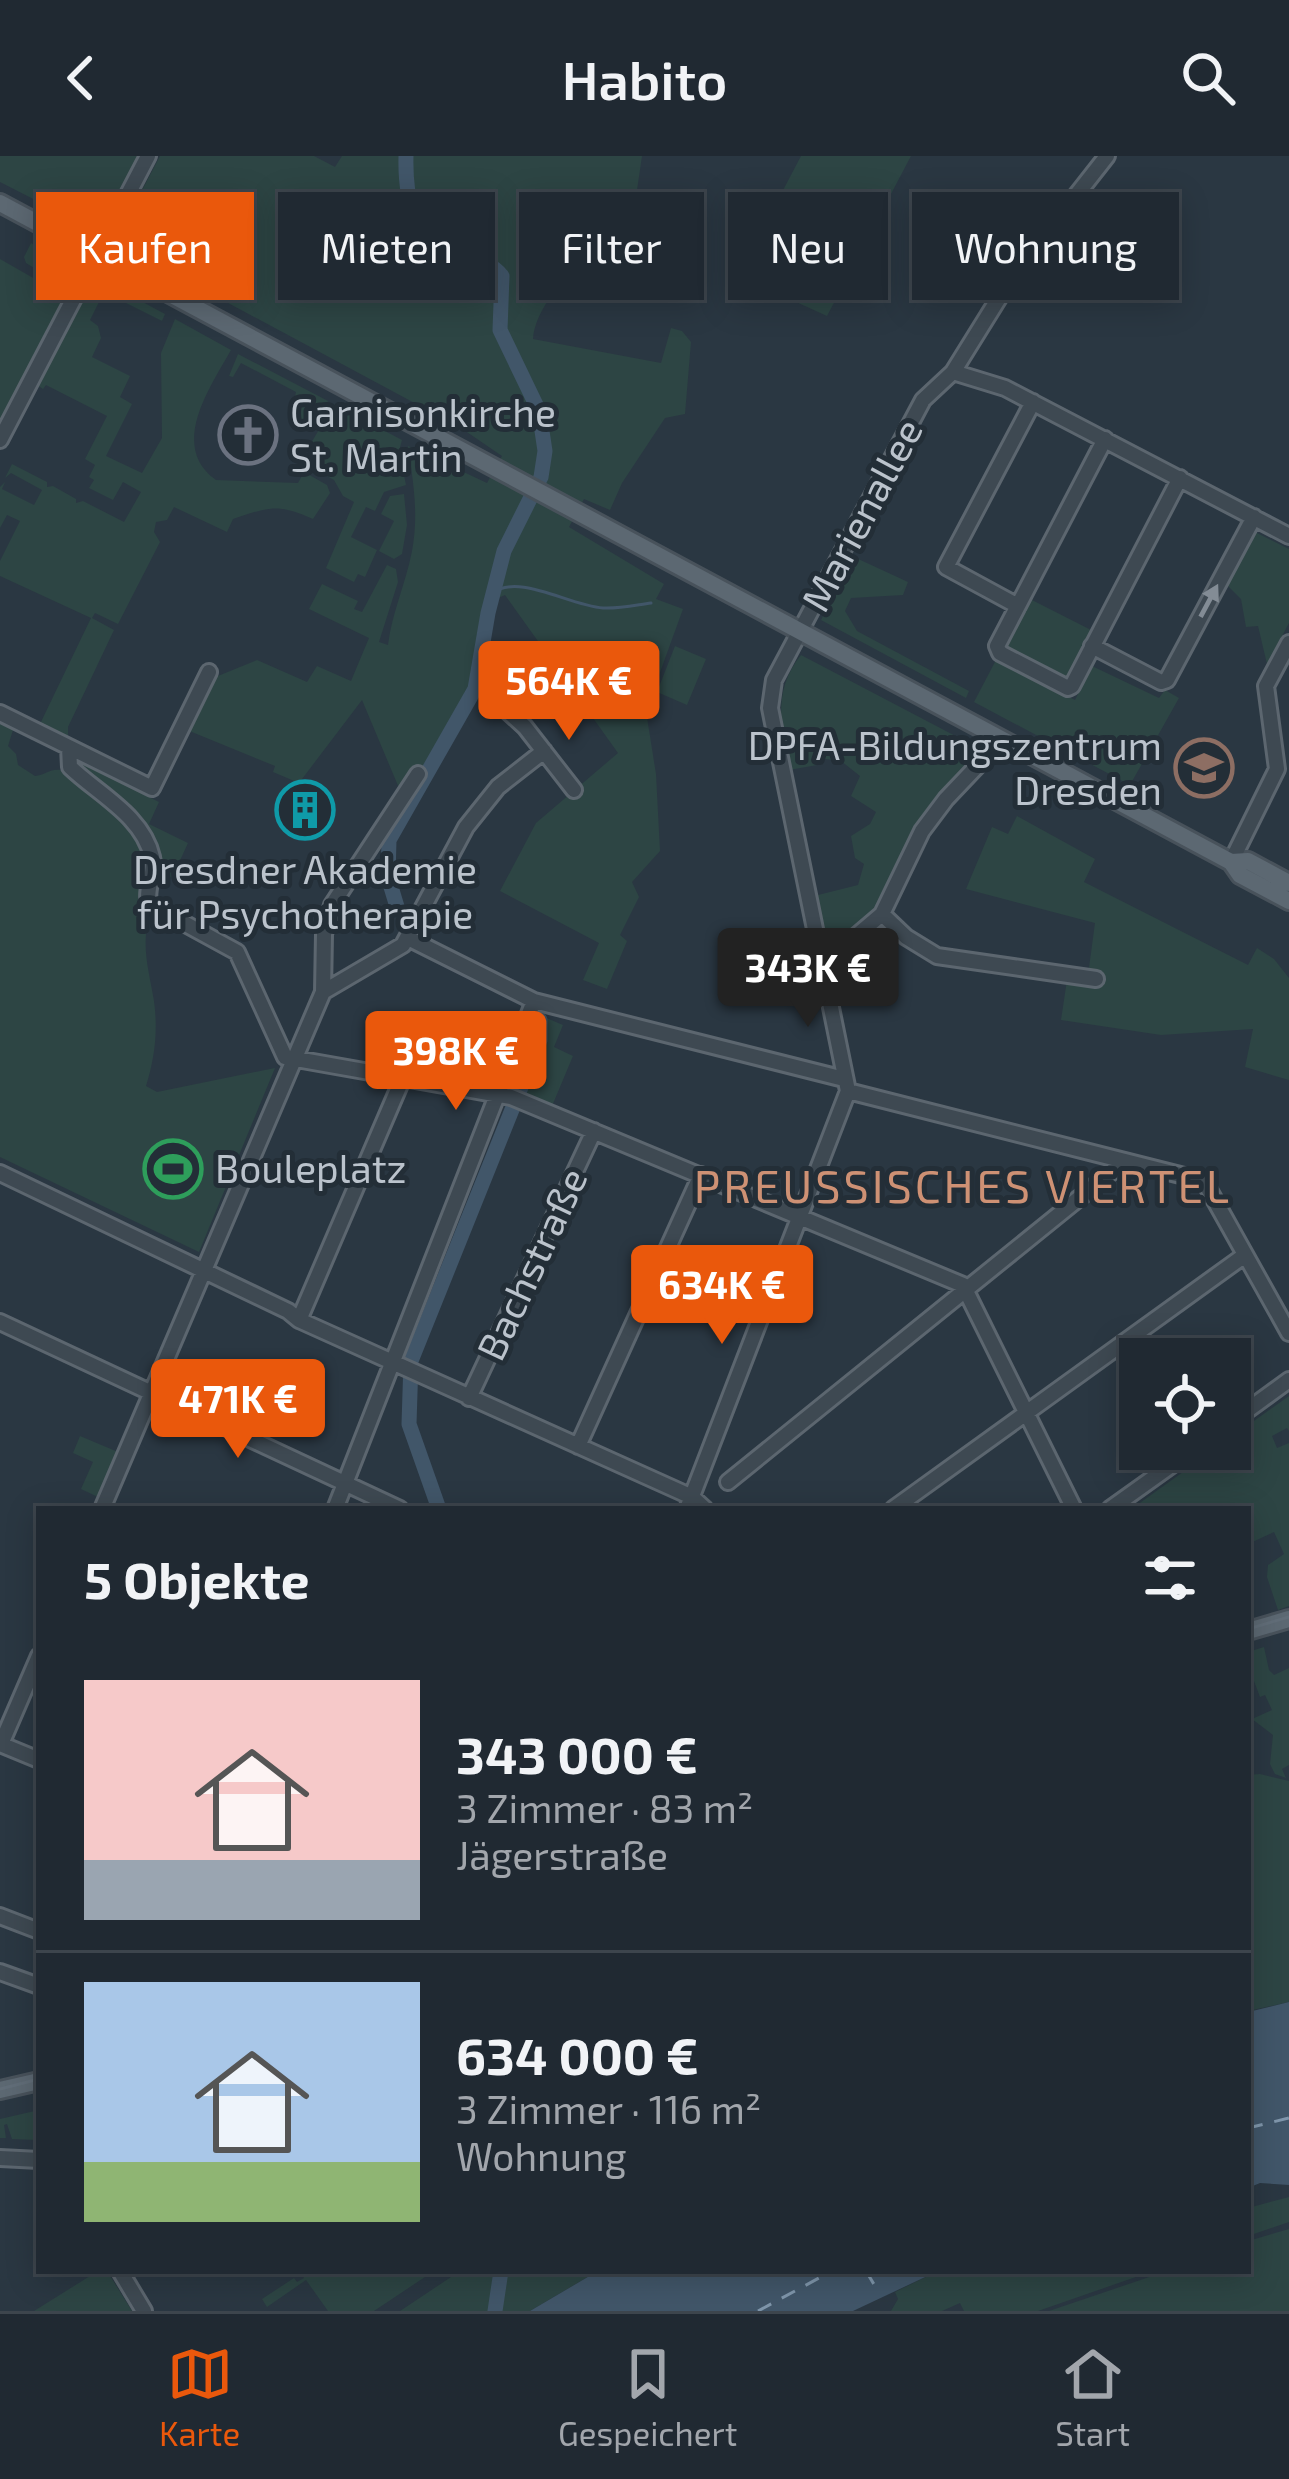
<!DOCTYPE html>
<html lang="de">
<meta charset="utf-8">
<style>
:root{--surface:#202932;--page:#28313a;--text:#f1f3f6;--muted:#a2a6ac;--line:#3d454d;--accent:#ea580c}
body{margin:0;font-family:"Exo 2",sans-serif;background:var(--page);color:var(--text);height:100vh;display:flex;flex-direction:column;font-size:45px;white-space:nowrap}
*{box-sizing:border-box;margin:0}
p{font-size:39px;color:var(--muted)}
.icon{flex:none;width:66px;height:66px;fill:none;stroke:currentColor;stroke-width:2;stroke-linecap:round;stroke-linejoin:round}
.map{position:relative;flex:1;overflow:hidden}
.side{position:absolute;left:36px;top:1350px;width:1215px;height:768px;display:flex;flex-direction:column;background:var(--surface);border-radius:0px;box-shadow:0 6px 30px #0003,0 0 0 3px var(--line)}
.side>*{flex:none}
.hud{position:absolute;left:36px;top:36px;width:1218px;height:108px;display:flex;gap:24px}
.fabs{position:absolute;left:1119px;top:1182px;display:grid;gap:24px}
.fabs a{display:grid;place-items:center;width:132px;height:132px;border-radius:0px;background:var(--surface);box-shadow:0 6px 30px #0003,0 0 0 3px var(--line);font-size:60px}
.price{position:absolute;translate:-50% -102px;padding:0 27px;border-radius:12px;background:var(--accent);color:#fff;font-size:39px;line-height:78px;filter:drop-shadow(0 3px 6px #0008)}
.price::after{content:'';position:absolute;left:50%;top:72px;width:36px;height:27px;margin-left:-18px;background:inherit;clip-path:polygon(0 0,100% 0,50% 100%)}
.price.active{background:#222;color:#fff}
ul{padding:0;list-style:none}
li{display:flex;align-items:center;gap:36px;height:300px;padding:0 48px}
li+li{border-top:3px solid var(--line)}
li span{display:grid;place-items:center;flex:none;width:336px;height:240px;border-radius:0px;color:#555}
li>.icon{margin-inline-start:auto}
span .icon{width:144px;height:144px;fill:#fffc;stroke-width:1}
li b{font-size:51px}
h2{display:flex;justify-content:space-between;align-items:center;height:144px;padding:0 48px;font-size:51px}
.chip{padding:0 42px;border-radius:0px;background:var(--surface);box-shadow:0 6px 30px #0003,0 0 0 3px var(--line);font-size:42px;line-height:108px}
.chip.active{background:var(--accent);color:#fff}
header{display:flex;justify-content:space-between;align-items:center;height:156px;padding:0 48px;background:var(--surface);font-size:54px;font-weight:600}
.tab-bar{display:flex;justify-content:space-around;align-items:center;height:168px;border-top:3px solid var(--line);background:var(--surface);font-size:33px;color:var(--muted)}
.tab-bar a{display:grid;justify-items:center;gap:6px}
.tab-bar .active{color:var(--accent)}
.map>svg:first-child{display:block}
.green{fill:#2d4544}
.water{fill:#415669}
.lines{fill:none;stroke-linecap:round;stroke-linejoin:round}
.stream{stroke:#415669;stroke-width:3}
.river{stroke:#415669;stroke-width:15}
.ferry{stroke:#7f96ab;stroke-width:3;stroke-dasharray:15 12;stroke-linecap:butt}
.minor-casing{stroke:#5c666f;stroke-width:20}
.major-casing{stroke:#48525b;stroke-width:22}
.minor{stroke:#3e4952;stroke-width:14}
.major{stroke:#5c6872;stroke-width:16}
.tram{stroke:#616d78;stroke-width:3}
.oneway{fill:#838c95}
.labels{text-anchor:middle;stroke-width:10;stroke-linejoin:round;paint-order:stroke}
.poi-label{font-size:39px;fill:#bbc3cc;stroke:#232e37;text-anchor:start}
.street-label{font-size:39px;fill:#bbc3cc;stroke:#232e37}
.quarter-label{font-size:45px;letter-spacing:3px;fill:#ce9174;stroke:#232e37}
</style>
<header><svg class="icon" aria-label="back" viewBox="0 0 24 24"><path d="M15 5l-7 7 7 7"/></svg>Habito<svg class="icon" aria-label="search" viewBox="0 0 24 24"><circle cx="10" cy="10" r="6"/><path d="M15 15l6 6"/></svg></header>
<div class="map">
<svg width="1289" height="2155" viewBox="0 0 1289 2155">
<rect width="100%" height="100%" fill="#2a3742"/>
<path class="green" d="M0,0H138L103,67L95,63L90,72L0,26Z
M160,0H314L335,11L342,0H642L627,103L572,107C559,132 535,155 533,183L661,207L671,172L682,175L691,186L685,258L665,262L622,327L610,354L584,343L569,371L664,428L656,443L683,453L646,555L656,618L660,695L632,726L639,741L620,779L627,785L607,833L583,824L599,787L500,735L536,667L618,597L505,439L494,444L479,538L428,626L412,613L399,632L362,544L299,627L273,616L275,610L187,574L213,522L257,504L307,526L317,510L351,525L369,482L309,453L322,428L358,445L354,453L362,456L387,409L396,413L398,426L379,486L388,489C392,456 406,427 412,395C419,358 413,325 408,290L487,327L502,300L461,272L124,91L129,80L120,76Z
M801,0H911L882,55L877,54L872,66L859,67L855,74L860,87L853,100L857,103L827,160L750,125L760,78Z
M31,87L78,114L0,264V103L35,123L39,115L26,107L24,101Z
M98,122L165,158L162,165L104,136L90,164L98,170L101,182L92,201L130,220L120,241L132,248L106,300L142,317L162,282L161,197L175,163L231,194C211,230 168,290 216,324L298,327L304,316L327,329L330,337L313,363C278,347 269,351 233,363L227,376L174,351L167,364L156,366L154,376L160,386L118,468L95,457L92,462L114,474L68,571V583L40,568L91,462L0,420V405L20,365L7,359L0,372V331L5,326L2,333L34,349L42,334L11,317L5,322L12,308L47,326V331L53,330L76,343V347L83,345L124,366L141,336L123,326L113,344L89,332L94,324L89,321L95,309L85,303L107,260L46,229L43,233L37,229L94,124Z
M238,198L328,245L315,269L303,271L291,260L296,236L241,207L233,221L229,220Z
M334,248L402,284L399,295L406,329L384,336L375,355L366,351L351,381L377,394L365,421L358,418L354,426L326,412L354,346L343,340L334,324L307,309L313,298L307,294Z
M404,338L407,369L402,398L394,403L379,395L394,365L381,358L390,340Z
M1253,375L1289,393V467L1267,508L1258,470L1246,471L1241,443L1226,428Z
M854,401L908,426L903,439L851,442L845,455L857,475L969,535L966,542L821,464Z
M1030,443L1093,475L1066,524L1006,492L1004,487Z
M675,490L706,503L687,549L657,536Z
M801,499L984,595L943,643L878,755L835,790L822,786L814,740L858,729L864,708L855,702L851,680L870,668L876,656L851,640L860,620L841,605L837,609L834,604L825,603L823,608L789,614C781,571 772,535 801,499Z
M996,504L1075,544L1092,510L1159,542L1165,534L1179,542L1130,629L974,546Z
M0,568L13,574L8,590L16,598L18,609L35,620C45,619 51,612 61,614C72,616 83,630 91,637C126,666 149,681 147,730H141L138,742L149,760C141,792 149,814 154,845C158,875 155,901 146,930L157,936L275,912L199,1096L0,1001Z
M75,604L159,646L149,668L188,687L172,722L162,716C162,653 104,645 75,604Z
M1017,660L1095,703L1084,726L1248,809L1257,792L1274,803L1289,822V924L1245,911L1253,873L1161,879L1061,864L1067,824L1088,819L1095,767L966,733L992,671L1008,678Z
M544,861L563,869L554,891L573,900L552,950L523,938L545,884Z
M1289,1240V1275L1287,1272L1272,1280L1277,1292L1289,1287V1450L1278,1454L1267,1421L1268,1409L1284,1398L1274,1376L1248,1388V1353H1139L1137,1349L1215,1293H1230V1282Z
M80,1280L118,1296L98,1341L81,1333L93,1306L73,1297Z
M1264,1491L1269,1514L1274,1519L1289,1512V1609L1282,1613L1286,1622L1275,1618L1270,1608L1273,1579L1252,1563L1272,1554L1265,1539L1260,1541L1248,1509V1496Z
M1260,1618L1289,1625V1846L1248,1855V1619Z
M39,1954L38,1984L12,1983L7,1968L4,1969L6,1982H0V1963Z
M1289,2041V2066L1248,2080V2052Z
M1289,2073V2155H1049L1167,2115H1248V2085Z
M98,2115H107L132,2155H34Z
M300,2115H311L315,2120L323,2115H434L374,2155H328L306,2124L267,2151L262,2143L294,2122L297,2126L304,2122Z
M460,2115H598L530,2155H400Z
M938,2115H1153L1038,2155H964L960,2147L942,2155H891L898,2143L895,2136Z"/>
<path class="water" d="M1289,1846V2029L1260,2027L1248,2032V1856Z
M598,2115H938L853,2155H530Z"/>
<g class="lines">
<path class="stream" d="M492,437C519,417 568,449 603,452C618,453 636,449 651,447"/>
<path class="river" d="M398,754L388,721L389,684L475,533L488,457L504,395L541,321L545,295L539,255L500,174L502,120C488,103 471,104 451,97C411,81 405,37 406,0
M439,1353L409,1268L411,1205L540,884V864
M495,2155L501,2115"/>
<path class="ferry" d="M1248,1972L1289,1962
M866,2115L875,2130
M758,2155L832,2115"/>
<defs>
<path id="minor" d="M953,216L1005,232L1289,380
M1105,283L997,490L1000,497L1068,532L1072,530L1180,322
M0,284L148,0
M1018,450L946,411L1033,246
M1092,490L1161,526L1167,524L1254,361
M492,541L525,571L574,634
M0,557L152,632L209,516
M69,591L70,611C98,638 143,660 152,701C156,718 145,731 149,748L237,796L285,901L511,941L963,1129L1074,1353
M1231,706L1277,613L1266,530L1289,487
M882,758L906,781L937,800L1096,823
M408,782L534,845L844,923
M819,801L835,798L882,758L922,675L946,643L1002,584
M323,836L403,789L466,671L498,631L544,595
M848,935L1204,1025L1289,1177
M0,1017L288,1155L299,1164L692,1341L705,1353
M299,1164L402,924
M0,1166L400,1353
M469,1242L594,975
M1230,1267L1289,1224
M578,1290L701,1019
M728,1326L1125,1005
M102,1353L323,836L324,778L332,749L418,618
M335,1353L534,845
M687,1353L848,935L773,567L770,552L774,524L923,244L953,216L1012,121L1107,0
M893,1353L1245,1099
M1110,1353L1194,1293
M0,1588L39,1604
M1,1588L39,1500
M0,1760L39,1775
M0,1816L39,1830
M0,2002L39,2004
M120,2115L144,2155"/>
<path id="major" d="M0,47L1231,706L1240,719L1289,745
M1231,706L1248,705L1289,727
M1248,1475L1289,1463
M0,1934L39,1925"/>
</defs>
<use href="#minor" class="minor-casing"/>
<use href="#major" class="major-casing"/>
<use href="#minor" class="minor"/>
<use href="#major" class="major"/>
<path class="tram" d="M1248,1473L1289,1461
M0,1933L39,1923"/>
</g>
<defs><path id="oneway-solid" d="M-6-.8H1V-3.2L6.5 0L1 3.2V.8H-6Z" transform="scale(3)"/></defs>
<use class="oneway" href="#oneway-solid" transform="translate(1209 445) rotate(-62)"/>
<defs>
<symbol id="church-ring" viewBox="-11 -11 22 22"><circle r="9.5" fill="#232e37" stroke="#6b7280" stroke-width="1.5"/><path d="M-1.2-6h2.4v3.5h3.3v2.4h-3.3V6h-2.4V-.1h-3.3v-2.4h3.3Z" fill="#6b7280"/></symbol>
<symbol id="university-ring" viewBox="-11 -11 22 22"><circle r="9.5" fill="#232e37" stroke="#8d6e63" stroke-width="1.5"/><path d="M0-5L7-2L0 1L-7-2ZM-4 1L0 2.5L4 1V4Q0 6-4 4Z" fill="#8d6e63"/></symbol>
<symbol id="building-ring" viewBox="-11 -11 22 22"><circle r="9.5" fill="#232e37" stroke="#0f9aa8" stroke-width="1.5"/><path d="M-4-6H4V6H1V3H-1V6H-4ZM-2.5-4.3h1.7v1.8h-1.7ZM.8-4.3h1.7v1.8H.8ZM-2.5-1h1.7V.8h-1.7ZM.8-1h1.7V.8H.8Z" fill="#0f9aa8"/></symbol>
<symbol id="stadium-ring" viewBox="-11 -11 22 22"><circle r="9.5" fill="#232e37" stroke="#2e9e5b" stroke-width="1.5"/><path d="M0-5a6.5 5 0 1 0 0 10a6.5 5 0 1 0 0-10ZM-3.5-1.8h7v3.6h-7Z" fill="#2e9e5b"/></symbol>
</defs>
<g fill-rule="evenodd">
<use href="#church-ring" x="215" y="246" width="66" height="66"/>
<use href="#university-ring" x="1171" y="579" width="66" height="66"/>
<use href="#building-ring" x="272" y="621" width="66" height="66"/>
<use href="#stadium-ring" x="140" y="980" width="66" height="66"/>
</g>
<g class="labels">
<g class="poi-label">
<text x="290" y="271">Garnisonkirche<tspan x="290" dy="45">St. Martin</tspan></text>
<text x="1162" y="604" text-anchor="end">DPFA-Bildungszentrum<tspan x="1162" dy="45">Dresden</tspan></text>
<text x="305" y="728" text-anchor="middle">Dresdner Akademie<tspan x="305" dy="45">für Psychotherapie</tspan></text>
<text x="215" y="1027">Bouleplatz</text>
</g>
<g class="street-label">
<text transform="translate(862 359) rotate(-62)" y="14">Marienallee</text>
<text transform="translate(532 1108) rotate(-65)" y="14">Bachstraße</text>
</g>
<g class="quarter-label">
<text x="963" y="1047">PREUSSISCHES VIERTEL</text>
</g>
</g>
</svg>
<div class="fabs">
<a><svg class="icon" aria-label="locate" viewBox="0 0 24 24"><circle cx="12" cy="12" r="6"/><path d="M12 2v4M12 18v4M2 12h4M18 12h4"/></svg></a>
</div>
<b class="price" style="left:569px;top:587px">564K €</b>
<b class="price active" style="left:808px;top:874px">343K €</b>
<b class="price" style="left:456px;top:957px">398K €</b>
<b class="price" style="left:722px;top:1191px">634K €</b>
<b class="price" style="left:238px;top:1305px">471K €</b>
<div class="hud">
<a class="chip active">Kaufen</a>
<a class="chip">Mieten</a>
<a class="chip">Filter</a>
<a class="chip">Neu</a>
<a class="chip">Wohnung</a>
</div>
<section class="side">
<h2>5 Objekte<svg class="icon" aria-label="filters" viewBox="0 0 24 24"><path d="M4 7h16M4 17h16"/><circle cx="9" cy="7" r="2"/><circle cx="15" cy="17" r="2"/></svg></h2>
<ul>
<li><span style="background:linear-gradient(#f6c9c9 75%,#9aa5b1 0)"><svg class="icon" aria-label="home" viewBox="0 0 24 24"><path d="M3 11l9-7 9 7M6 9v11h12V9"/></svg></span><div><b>343 000 €</b><p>3 Zimmer · 83 m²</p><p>Jägerstraße</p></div></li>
<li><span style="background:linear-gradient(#a9c7e8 75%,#8fb573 0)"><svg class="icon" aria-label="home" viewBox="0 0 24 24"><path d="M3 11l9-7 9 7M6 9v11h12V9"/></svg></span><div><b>634 000 €</b><p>3 Zimmer · 116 m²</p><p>Wohnung</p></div></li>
</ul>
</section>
</div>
<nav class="tab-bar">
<a class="active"><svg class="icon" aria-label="map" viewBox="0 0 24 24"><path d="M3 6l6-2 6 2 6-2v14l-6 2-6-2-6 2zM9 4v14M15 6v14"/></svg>Karte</a>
<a><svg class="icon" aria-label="saved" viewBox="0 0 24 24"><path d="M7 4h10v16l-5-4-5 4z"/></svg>Gespeichert</a>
<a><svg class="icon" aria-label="home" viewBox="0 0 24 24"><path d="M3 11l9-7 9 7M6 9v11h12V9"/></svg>Start</a>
</nav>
